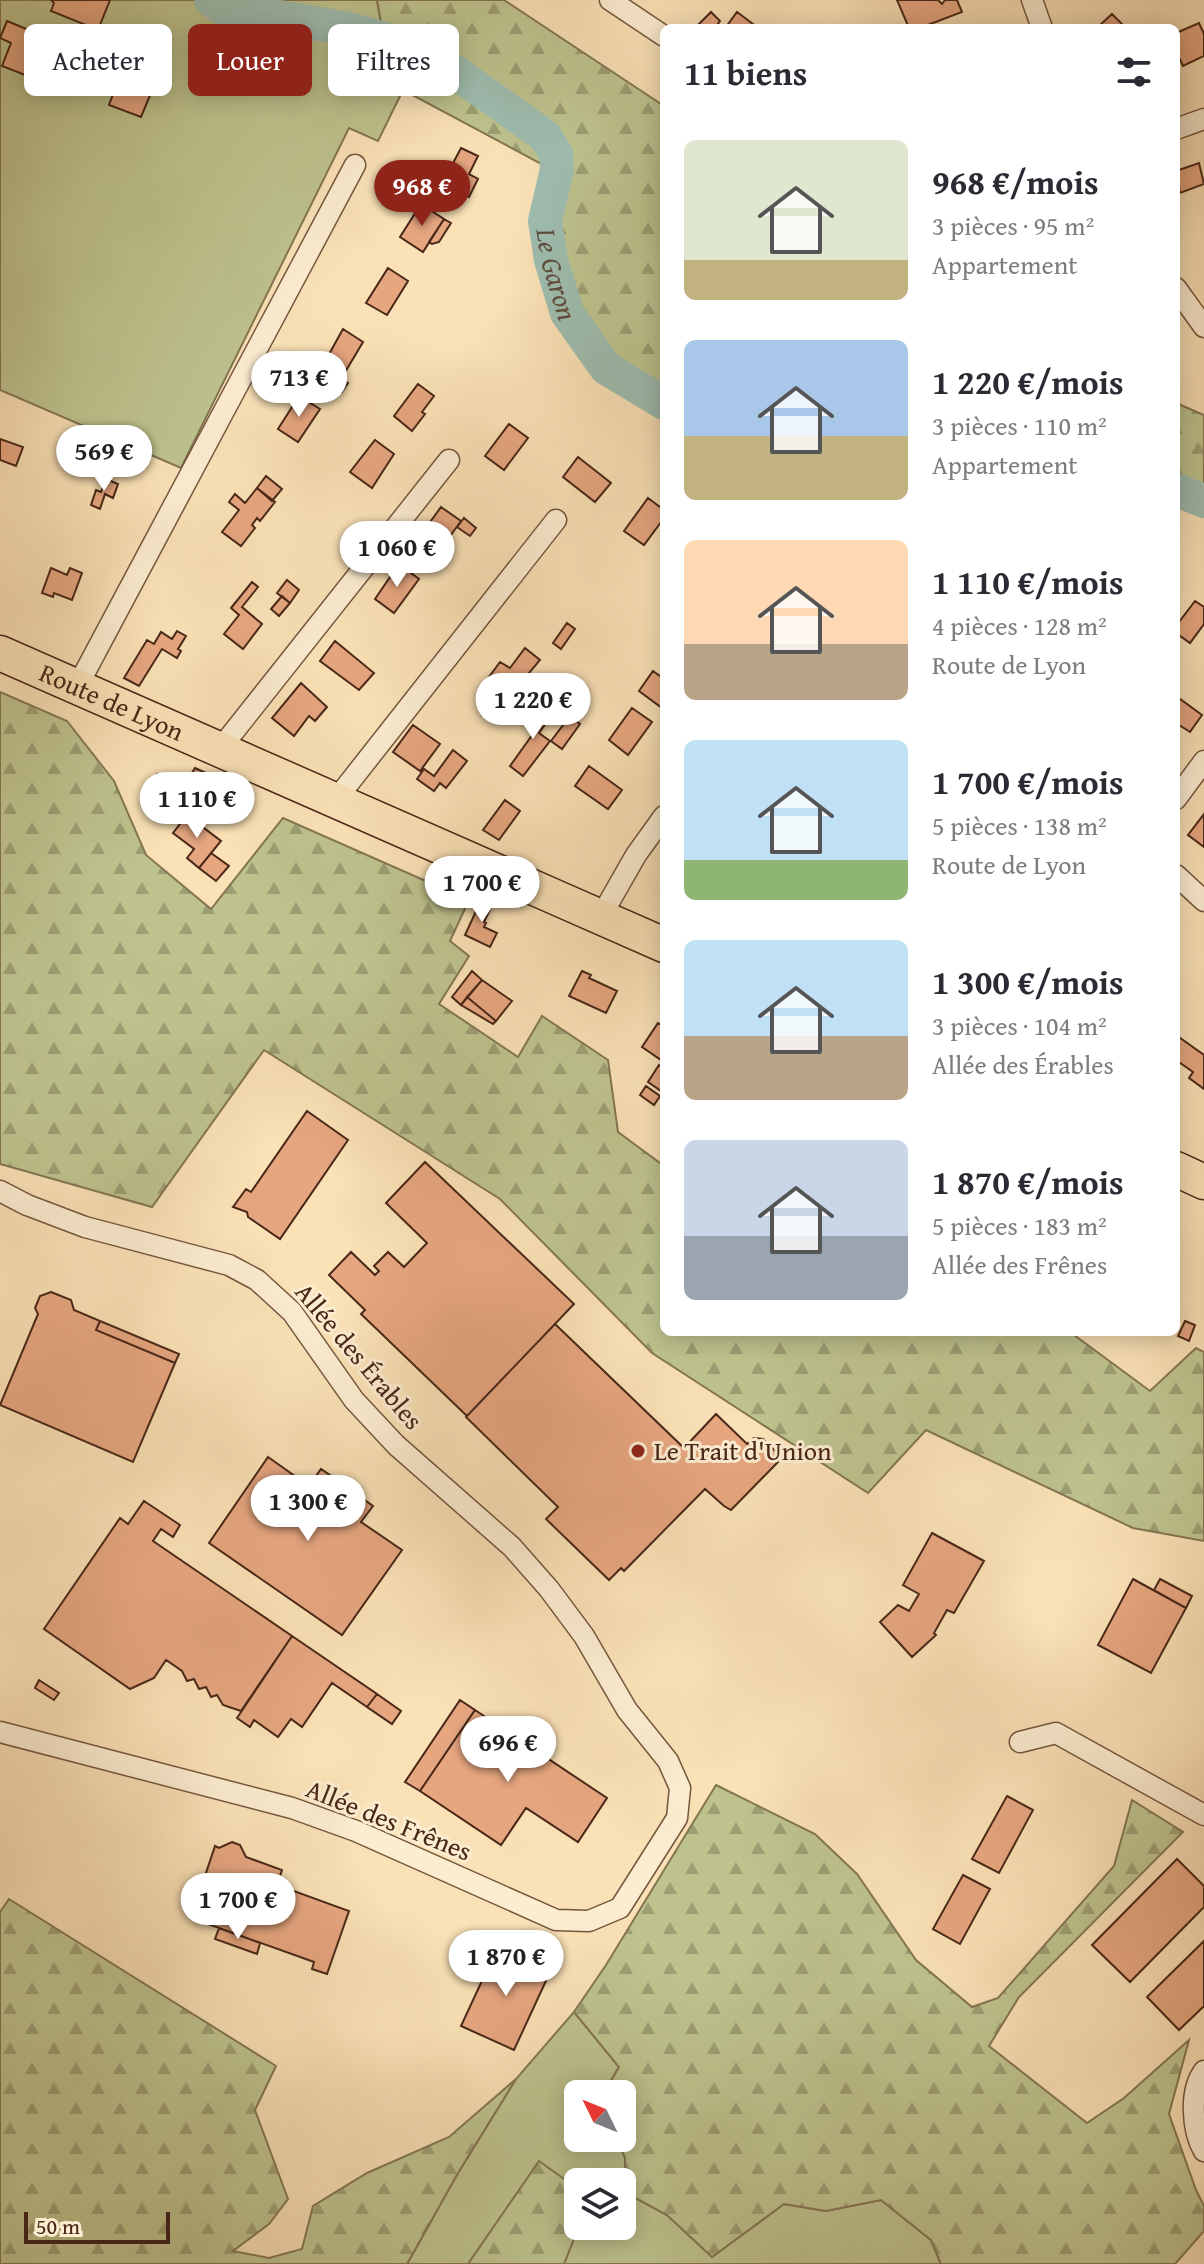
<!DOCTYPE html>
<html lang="fr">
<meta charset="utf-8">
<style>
:root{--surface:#fff;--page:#f7f7f7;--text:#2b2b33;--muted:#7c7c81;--accent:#8f2418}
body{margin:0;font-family:"Gentium Book Plus",serif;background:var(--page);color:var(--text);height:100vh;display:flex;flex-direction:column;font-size:30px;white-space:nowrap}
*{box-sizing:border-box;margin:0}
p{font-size:26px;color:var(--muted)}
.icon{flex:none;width:44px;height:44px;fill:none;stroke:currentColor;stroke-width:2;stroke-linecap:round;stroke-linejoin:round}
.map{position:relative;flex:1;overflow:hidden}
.drawer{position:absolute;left:660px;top:24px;width:520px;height:1312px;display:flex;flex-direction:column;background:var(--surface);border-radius:12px;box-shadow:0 4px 20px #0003}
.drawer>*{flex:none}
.banner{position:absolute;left:24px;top:24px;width:516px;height:72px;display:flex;gap:16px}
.needle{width:52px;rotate:313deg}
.buttons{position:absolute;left:564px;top:2080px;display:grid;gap:16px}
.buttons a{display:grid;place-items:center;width:72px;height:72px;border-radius:12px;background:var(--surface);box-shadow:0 4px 20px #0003;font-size:40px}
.scale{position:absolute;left:24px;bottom:20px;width:146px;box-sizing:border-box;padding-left:8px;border:4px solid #492717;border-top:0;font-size:22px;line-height:28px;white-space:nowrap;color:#492717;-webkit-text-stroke:6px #fcecd0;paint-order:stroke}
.price{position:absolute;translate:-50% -68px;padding:0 18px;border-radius:28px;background:#fff;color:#222;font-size:26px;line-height:52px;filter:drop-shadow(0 2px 4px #0008)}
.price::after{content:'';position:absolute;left:50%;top:48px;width:24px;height:18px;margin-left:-12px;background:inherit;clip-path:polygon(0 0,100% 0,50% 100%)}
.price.active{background:var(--accent);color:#fff}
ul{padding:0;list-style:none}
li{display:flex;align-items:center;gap:24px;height:200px;padding:0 24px}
li span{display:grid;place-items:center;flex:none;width:224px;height:160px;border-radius:12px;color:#555}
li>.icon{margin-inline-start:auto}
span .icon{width:96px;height:96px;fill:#fffc;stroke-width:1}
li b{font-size:34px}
h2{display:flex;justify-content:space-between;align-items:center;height:96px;padding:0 24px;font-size:34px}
.chip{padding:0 28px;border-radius:12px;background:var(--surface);box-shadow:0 4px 20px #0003;font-size:28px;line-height:72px}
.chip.active{background:var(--accent);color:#fff}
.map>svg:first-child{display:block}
.grass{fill:#bec38e;stroke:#847552;stroke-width:2}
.forest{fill:url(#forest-firs);stroke:#847552;stroke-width:2}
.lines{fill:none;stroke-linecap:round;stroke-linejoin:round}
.river{stroke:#9ebdb0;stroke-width:34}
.building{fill:#e6a680;stroke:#492717;stroke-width:2}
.street-casing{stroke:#75563f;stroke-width:23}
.primary-casing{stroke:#492717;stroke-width:37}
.street{stroke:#fcecd0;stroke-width:20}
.primary{stroke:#fae1b6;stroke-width:34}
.poi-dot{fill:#8f2418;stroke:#fcecd0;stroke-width:3}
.labels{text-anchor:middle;stroke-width:6;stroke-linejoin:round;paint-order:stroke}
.street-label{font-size:26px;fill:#492717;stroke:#fcecd0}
.poi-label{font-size:26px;fill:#492717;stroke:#fcecd0;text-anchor:start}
.water-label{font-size:28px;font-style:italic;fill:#5e4c3d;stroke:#fcecd0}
</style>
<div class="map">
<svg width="1204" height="2264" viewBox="0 0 1204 2264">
<defs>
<pattern id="forest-firs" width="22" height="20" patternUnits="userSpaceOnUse" patternTransform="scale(2)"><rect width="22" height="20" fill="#bec38e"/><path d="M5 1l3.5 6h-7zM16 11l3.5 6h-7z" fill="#9c9e73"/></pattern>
</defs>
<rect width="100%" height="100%" fill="#fae1b6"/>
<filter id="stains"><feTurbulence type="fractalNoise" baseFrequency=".0025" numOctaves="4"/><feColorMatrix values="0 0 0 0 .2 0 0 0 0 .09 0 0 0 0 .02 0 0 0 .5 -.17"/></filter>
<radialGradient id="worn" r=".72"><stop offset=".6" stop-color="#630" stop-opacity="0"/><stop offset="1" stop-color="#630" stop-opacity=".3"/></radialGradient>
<path class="grass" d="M0,0H377L387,56L403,90L378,141L349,128L181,468L0,390Z
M574,2012L619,2067L603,2094H578V2138H617L625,2158L626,2193L667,2215L712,2257L784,2204L826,2211L881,2200L931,2240L941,2264H564L579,2226H622V2182H578V2189L539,2162L468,2264H407L458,2173L516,2079Z"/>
<path class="forest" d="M377,0H504L664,106V413L597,372L556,305L536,234L549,168L403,90L387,56Z
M1176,403L1204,415V513L1176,502Z
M0,692L67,721L114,781L146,855L211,909L283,818L469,900L450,941L469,956L439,1004L518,1057L542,1016L608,1060L618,1132L664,1166V1332H1070L1150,1391L1196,1348L1204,1352V1541L1133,1528L926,1430L868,1493L652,1353L500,1199L264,1050L152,1207L0,1164Z
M716,1785L815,1834L857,1874L916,1960L972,2007L998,1998L1114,1866L1132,1800L1183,1832L1019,1997L989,2046L1087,2123L1124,2098L1189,2040L1169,2114L1196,2190L1204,2206V2231L1175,2264H941L931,2240L881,2200L826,2211L784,2204L712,2257L667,2215L626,2193L625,2158L617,2138H622V2094H603L619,2067L574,2012L606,1965Z
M9,1899L276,2066L255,2110L288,2199L269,2224L233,2251L269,2258L302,2249L313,2206L367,2173L449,2137L516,2079L458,2173L407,2264H0V1912Z
M539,2161L578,2189L579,2226L564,2264H468Z"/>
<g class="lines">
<g class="river">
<path id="s1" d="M211,0L221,7L349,29L415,48L458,74L545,136L556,154L557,169L545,221L551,260L567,313L606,368L664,403"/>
<path d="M1176,490L1204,501"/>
</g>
</g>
<path class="building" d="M51,0H110L98,30L51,11L54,3Z
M897,0H938L942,4L945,0H957L962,12L920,28H909Z
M711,12L720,21L715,28H695Z
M737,12L757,27L756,28L726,27Z
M1112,14L1124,26L1123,28H1097Z
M7,21L41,35L25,75L2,66L11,43L0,38Z
M1199,23L1204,34V56L1183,66L1176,51V33Z
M118,81L151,93L141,117L109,105Z
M461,148L478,156L469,174L478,179L469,197L442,184Z
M1199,163L1204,184L1180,193L1176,171Z
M421,204L444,219L423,252L400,237Z
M444,219L451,223L439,242L432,244L429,242Z
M388,268L408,281L387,315L366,303Z
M343,329L363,342L341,379L348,383L342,392L317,376Z
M418,384L434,396L422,412L425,414L412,431L394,416Z
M299,396L320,409L298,442L278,429Z
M509,424L528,438L504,470L485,456Z
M0,439L23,447L16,466L0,460Z
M375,440L394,454L372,488L350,472Z
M578,457L611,483L595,502L563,477Z
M266,476L282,489L272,501L257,488Z
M106,479L118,484L113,498L105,494L100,509L91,505L96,490L101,492Z
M257,488L275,502L260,521L257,518L252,525L255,528L241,546L222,532L239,510L229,502L235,494L245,503Z
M648,498L664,510V518L644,545L624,531Z
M441,507L461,521L437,554L417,540Z
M464,518L476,528L470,536L457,527Z
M399,564L419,579L394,613L375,599Z
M51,568L67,575L70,568L82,573L72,600L54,593L53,597L42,593Z
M287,580L299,590L290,603L277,593Z
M252,582L258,587L242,607L262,624L243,649L224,634L239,615L231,608Z
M282,596L290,603L279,616L271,609Z
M1195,601L1204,607V624L1190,643L1176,633V626Z
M567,623L575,629L561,649L553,643Z
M177,631L186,636L178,649L181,651L177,658L162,649L139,686L124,678L147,640L154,644L161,632L172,639Z
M335,641L374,673L359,690L320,661Z
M525,648L540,660L509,697L486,681L500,662L510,668Z
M653,671L664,679L662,708L639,691Z
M301,683L327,707L315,721L309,716L294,736L272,718Z
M1176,696L1202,715L1190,732L1176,723Z
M541,703L554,712L539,733L550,741L523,776L510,766L535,731L525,724Z
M632,708L652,722L628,755L609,740Z
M570,716L580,724L562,749L551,741Z
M413,725L440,744L420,771L393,752Z
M453,750L467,761L446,788L440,783L434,791L417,779L424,769L434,776Z
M589,766L622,790L608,809L575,786Z
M195,768L208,774L200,785L189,778Z
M157,774L183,791L173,806L147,789Z
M187,781L199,788L190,801L180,795Z
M505,800L520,811L499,840L483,830Z
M1204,814V847L1188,835Z
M187,815L221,841L199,868L187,858L194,849L173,833Z
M211,853L229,866L216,881L199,868Z
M483,896L494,901L484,922L486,923L484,927L497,933L490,947L465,935Z
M472,971L482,980L461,1005L452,997Z
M582,971L591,975L589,978L617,991L606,1013L569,996Z
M482,980L512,1001L496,1021L467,997Z
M467,997L496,1021L493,1024L461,1005Z
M658,1023L664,1027V1062L642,1047Z
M1176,1035L1204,1055V1089L1189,1078L1193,1072L1176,1060Z
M659,1065L664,1069V1093L648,1082Z
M646,1086L660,1096L654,1105L640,1095Z
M307,1111L348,1140L280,1239L248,1217L247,1212L233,1207L246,1189L251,1192Z
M425,1162L574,1304L467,1416L361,1314L365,1310L329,1275L351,1252L375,1275L379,1271L374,1266L388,1252L404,1267L427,1243L386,1203Z
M51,1292L71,1300L74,1310L100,1321L96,1330L175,1363L133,1462L0,1405L38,1314L35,1308L40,1296Z
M100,1321L179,1354L175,1363L96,1330Z
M1185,1321L1195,1325L1189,1341L1178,1336Z
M555,1324L684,1448L716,1414L747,1444L754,1438L763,1439L778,1454V1462L731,1510L724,1506L705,1489L624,1571L621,1568L609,1580L546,1519L558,1507L466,1417Z
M268,1457L309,1486L321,1469L343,1484L350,1483L352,1491L373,1506L361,1522L402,1550L342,1635L209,1543Z
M144,1501L180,1525L173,1537L161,1529L153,1541L292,1636L241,1711L223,1705L217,1695L211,1697L206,1687L199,1689L194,1679L187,1681L182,1671L166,1660L154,1678L130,1689L44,1629L120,1518L128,1524Z
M932,1533L984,1561L954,1613L947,1610L934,1633L936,1635L912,1657L880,1622L898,1605L909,1611L919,1594L903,1585Z
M1133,1579L1186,1608L1151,1673L1098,1645Z
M1160,1579L1192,1596L1186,1608L1154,1590Z
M292,1636L377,1694L367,1707L332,1683L302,1727L291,1719L278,1737L254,1720L250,1727L237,1718Z
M39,1680L59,1693L54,1700L35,1688Z
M377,1694L401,1711L392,1724L367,1707Z
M460,1700L475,1710L420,1791L405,1782Z
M475,1710L607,1798L578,1842L526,1808L501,1845L420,1791Z
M1007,1796L1033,1810L999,1873L972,1859Z
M232,1842L240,1845L246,1857L282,1870L277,1885L349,1911L327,1974L312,1969L314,1962L191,1918L215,1846L219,1848Z
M1177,1859L1204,1886V1907L1130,1982L1092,1945Z
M963,1875L990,1889L960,1944L933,1929Z
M219,1928L260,1943L257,1954L215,1939Z
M1204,1941V2006L1179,2030L1147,1997Z
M498,1946L551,1970L514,2050L461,2026Z"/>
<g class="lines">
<defs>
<path id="street" d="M610,0L664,36
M1032,0L1042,28
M1176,129L1204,119
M1176,288L1204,327
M77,687L355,165
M220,749L449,460
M1176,799L1204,761
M334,802L556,520
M1176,875L1204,901
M600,918L636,855L664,816
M0,1191L27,1205L85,1227L229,1265L257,1280L292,1312L354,1400L396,1445L512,1547L549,1589L584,1636L627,1710L668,1761L680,1788L677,1818L620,1908L589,1921L556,1920L356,1831L292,1808L0,1732
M1020,1742L1056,1733L1204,1815
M1204,2071C1189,2091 1192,2131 1204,2151"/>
<g id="primary">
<path id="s2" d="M0,653L664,945"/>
<path d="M1176,1169L1204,1182"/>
</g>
</defs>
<use href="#street" class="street-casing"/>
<use href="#primary" class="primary-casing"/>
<use href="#street" class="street"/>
<use href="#primary" class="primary"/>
</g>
<circle class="poi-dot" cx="638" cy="1451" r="8"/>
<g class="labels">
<g class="street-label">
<text dy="9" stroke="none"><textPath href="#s2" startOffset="122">Route de Lyon</textPath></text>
<text transform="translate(359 1356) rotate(50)" y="9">Allée des Érables</text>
<text transform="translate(389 1820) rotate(22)" y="9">Allée des Frênes</text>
</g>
<g class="poi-label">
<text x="654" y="1460">Le Trait d'Union</text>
</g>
<g class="water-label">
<text dy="10" stroke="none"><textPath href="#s1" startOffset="512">Le Garon</textPath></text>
</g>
</g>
<rect width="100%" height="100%" filter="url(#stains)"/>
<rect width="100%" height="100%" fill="url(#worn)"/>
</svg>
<div class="buttons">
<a><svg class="needle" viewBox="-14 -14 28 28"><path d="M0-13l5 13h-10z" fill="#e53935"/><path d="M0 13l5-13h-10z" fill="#7c7c81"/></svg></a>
<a><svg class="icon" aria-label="layers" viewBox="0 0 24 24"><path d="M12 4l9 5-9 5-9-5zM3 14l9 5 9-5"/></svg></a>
</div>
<div class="scale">50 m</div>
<b class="price active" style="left:422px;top:228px">968 €</b>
<b class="price" style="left:299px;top:419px">713 €</b>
<b class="price" style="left:104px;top:493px">569 €</b>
<b class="price" style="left:397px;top:589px">1 060 €</b>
<b class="price" style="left:533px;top:741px">1 220 €</b>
<b class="price" style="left:197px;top:840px">1 110 €</b>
<b class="price" style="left:482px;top:924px">1 700 €</b>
<b class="price" style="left:308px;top:1543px">1 300 €</b>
<b class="price" style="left:508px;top:1784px">696 €</b>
<b class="price" style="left:238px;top:1941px">1 700 €</b>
<b class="price" style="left:506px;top:1998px">1 870 €</b>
<div class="banner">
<a class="chip">Acheter</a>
<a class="chip active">Louer</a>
<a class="chip">Filtres</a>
</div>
<section class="drawer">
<h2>11 biens<svg class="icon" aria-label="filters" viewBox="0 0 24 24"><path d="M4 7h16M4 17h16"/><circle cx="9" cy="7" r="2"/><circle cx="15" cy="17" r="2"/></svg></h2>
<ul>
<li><span style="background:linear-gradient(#dfe7d0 75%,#c2b280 0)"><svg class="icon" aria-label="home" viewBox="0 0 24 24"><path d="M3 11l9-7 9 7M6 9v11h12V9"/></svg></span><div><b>968 €/mois</b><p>3 pièces · 95 m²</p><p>Appartement</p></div></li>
<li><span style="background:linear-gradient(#a9c7e8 60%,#c2b280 0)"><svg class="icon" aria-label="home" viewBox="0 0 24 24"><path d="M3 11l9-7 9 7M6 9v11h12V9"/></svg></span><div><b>1 220 €/mois</b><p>3 pièces · 110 m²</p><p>Appartement</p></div></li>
<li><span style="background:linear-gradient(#ffd9b3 65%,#b9a48a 0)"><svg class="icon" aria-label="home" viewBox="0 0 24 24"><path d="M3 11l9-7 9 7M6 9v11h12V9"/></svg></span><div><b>1 110 €/mois</b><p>4 pièces · 128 m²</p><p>Route de Lyon</p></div></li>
<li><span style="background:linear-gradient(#bfe0f5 75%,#8fb573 0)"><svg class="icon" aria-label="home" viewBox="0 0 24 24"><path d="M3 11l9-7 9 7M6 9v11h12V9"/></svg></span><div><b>1 700 €/mois</b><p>5 pièces · 138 m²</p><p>Route de Lyon</p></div></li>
<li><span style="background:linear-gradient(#bfe0f5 60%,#b9a48a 0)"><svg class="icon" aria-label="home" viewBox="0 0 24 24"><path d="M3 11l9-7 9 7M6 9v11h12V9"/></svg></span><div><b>1 300 €/mois</b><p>3 pièces · 104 m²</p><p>Allée des Érables</p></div></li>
<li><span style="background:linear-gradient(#c9d6e8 60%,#9aa5b1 0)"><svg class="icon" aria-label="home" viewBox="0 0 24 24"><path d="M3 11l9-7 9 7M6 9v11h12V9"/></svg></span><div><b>1 870 €/mois</b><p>5 pièces · 183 m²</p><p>Allée des Frênes</p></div></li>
</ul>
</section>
</div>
